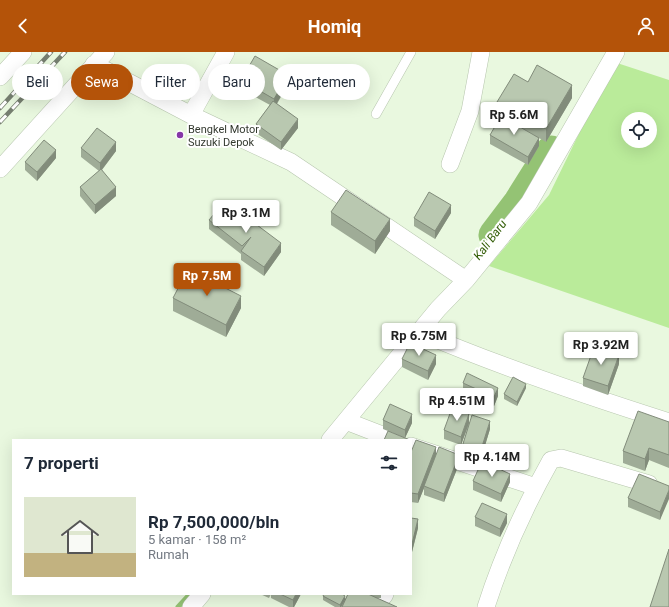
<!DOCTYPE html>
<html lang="id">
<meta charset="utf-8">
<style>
:root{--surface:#fff;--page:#f6f6f7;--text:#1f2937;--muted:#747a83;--accent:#b45309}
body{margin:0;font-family:Roboto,sans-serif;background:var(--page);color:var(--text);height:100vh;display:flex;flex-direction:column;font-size:15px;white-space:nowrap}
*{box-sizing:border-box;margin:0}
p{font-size:13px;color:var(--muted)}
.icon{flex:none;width:22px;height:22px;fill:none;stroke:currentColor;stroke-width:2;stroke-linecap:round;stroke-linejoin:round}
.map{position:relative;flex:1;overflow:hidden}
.side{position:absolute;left:12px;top:387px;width:400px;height:156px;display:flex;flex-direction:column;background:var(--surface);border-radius:0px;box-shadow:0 4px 16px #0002}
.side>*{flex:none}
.guide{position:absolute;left:12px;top:12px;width:400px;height:36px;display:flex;gap:8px}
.fabs{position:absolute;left:621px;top:60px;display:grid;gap:8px}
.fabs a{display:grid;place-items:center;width:36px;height:36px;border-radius:50%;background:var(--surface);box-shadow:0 4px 16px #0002;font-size:20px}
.price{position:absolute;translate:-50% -34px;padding:0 9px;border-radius:4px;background:#fff;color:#222;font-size:13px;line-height:26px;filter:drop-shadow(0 1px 2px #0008)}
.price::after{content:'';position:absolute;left:50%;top:24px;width:12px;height:9px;margin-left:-6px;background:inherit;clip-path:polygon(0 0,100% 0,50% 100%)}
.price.current{background:var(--accent);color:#fff}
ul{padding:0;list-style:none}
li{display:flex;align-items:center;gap:12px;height:100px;padding:0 12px}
li span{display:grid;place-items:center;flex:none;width:112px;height:80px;border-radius:0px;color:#555}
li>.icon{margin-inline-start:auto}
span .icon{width:48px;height:48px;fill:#fffc;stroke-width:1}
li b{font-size:17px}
h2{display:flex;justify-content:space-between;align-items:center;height:48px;padding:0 12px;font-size:17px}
.tag{padding:0 14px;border-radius:18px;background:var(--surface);box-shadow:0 4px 16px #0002;font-size:14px;line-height:36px}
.tag.current{background:var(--accent);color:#fff}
header{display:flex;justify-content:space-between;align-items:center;height:52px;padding:0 12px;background:var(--accent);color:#fff;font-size:18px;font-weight:700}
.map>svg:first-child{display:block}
.green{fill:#baeb9a;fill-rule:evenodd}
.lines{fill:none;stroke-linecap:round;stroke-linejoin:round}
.stream{stroke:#94c374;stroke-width:5}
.river{stroke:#94c374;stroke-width:31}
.service-casing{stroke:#b7c6ae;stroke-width:10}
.minor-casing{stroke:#b7c6ae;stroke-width:18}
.service{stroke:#fff;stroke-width:9}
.minor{stroke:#fff;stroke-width:17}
.rail-casing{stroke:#767f70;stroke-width:4.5}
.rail{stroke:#fff;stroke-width:3;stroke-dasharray:9;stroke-linecap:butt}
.wall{fill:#9fac97}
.shaded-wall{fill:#828c7b}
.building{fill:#b9c8b0;stroke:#828c7b}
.poi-dot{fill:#8537a7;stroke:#fff;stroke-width:1.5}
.labels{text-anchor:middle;stroke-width:4;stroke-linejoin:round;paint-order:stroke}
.poi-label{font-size:11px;fill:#343a30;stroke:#fff;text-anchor:start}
.water-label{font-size:12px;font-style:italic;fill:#355f0a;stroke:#fff}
</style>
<header><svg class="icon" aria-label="back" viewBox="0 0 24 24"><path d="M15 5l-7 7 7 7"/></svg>Homiq<svg class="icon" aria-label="person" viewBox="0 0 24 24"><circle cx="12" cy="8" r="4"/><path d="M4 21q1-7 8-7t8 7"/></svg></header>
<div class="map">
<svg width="669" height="555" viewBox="0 0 669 555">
<rect width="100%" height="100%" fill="#e9f8df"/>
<path class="green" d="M614,10L669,28V276L489,214L549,143ZM628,67H650V89H628Z"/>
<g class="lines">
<path class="stream" d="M178,555L190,542"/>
<path class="river" d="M494,183L519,150L551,99"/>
<defs>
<path id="service" d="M376,62L411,0"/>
<path id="minor" d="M94,12L191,63L291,110L466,228
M0,25L23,0
M191,63L226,0
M450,112L470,59L481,0
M0,117L106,0
M419,280C501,315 584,343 669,370
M346,369L395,388
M330,388L438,257L466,228L529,151L616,0
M411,394L536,435
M384,544L385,542
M191,555L202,542
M486,555C503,502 524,456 551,408L561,406L649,432"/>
</defs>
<use href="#service" class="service-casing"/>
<use href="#minor" class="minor-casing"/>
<use href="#service" class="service"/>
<use href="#minor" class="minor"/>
<defs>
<path id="rail" d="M0,56L51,0
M0,70L65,0"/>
</defs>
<use href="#rail" class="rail-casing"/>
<use href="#rail" class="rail"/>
</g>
<path class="wall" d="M241,28L288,32L277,52L298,76L281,98L256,81V72L270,53L241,37Z
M528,30L572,46L546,90L539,86V94L528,113L490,92V83L506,67L497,62V50Z
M81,96L116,99L102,118L116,144L95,162L80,144V135L99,119L81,105Z
M56,106L37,129L25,118V110Z
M331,160L390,179L375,202L331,173Z
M451,161L435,187L414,174V166Z
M209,168L281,200L264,224L241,208V202L209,177Z
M173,246L241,256L226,285L173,259Z
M402,307L436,312L428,328L402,315Z
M619,312L608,343L583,334V326Z
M463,331L498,344L494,354L463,340Z
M526,336L517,354L504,347V342Z
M383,368L412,371L405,386L383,377Z
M469,370L490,377L480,410L462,404V395L468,375L461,393L444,387V378Z
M669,370V416L649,408L645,419L623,411V399Z
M411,400L436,402L459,412L444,450L424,443V436L418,451L411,450Z
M473,429L510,430L501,450L473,438Z
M669,434L660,468L628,455V446Z
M475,465L507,471L500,485L475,474Z
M411,466L418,476L412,500H411Z
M260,542H271L269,546Z
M271,542H301L294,555H289L271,546Z
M348,542H381V546H377L341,555H335L323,548V544L345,547Z"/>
<path class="shaded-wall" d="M288,23V32L274,56V47Z
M572,33V46L546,90V77Z
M298,67V76L281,98V90Z
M539,86V94L528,113V105Z
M116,90V99L100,120V111Z
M56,98V106L37,129V120Z
M116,135V144L95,162V153Z
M451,153V161L435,187V179Z
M390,167V179L375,202V189Z
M281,191V200L264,224V215Z
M241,244V256L226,285V273Z
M436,303V312L428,328V319Z
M619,303V312L608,343V334Z
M526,332V336L517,354V350Z
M498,336V344L494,354V345Z
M412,362V371L405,386V378Z
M469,362V371L461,393V385Z
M490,369V377L480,410V401Z
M436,395V403L424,434V436L418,451V442Z
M649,396V408L645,419V407Z
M459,403V412L444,450V442Z
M510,422V430L501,450V442Z
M669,438V447L660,468V460Z
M507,462V471L500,485V477Z
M418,467V476L412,500V492Z
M296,542H301L294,555H293V548Z
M345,544V548L341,555H340V553Z"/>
<path class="building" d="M255,4L288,23L274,47L241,28Z
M537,13L572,33L546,77L497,50L514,22L528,30Z
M273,49L298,67L281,90L256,72Z
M501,64L539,86L528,105L490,83Z
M97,76L116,90L100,111L81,96Z
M44,88L56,98L37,120L25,110Z
M101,117L116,135L95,153L80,135Z
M346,138L390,167L375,189L331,160Z
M429,140L451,153L435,179L414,166Z
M225,149L281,191L264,215L241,199L251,185L242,194L209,168Z
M188,217L241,244L226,273L173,246Z
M410,291L436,303L428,319L402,307Z
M594,295L619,303L608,334L583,326Z
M467,321L498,336L494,345L463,331Z
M513,325L526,332L517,350L504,342Z
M390,352L412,362L405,378L383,368Z
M452,356L469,362L461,385L444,378Z
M638,359L669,370V403L649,396L645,407L623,399Z
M472,363L490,369L480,401L462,395Z
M388,379L410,388H384Z
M416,388L436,395L418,442L411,441V400Z
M439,395L459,403L444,442L424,434Z
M482,409L510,422L501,442L473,429Z
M639,422L669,434V438L660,460L628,446Z
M482,451L507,462L500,477L475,465Z
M411,466L418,467L412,492L411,491Z
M669,497V555H650Z
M280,542H296L293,548Z
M324,542H342L345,544L340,553L323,544Z
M348,542H368L397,555H342Z"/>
<circle class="poi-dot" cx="180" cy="83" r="4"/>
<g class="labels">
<g class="poi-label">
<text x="188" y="81">Bengkel Motor<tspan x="188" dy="13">Suzuki Depok</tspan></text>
</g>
<g class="water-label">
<text transform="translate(490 188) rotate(-53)" y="4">Kali Baru</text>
</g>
</g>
</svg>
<div class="fabs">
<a><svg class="icon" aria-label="locate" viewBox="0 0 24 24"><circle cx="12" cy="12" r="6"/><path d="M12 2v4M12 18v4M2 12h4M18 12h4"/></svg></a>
</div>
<b class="price" style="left:514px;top:84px">Rp 5.6M</b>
<b class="price" style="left:246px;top:182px">Rp 3.1M</b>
<b class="price current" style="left:207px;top:245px">Rp 7.5M</b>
<b class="price" style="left:419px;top:305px">Rp 6.75M</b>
<b class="price" style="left:601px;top:314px">Rp 3.92M</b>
<b class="price" style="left:457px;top:370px">Rp 4.51M</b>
<b class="price" style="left:492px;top:426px">Rp 4.14M</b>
<div class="guide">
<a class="tag">Beli</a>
<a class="tag current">Sewa</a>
<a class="tag">Filter</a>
<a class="tag">Baru</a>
<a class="tag">Apartemen</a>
</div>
<section class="side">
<h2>7 properti<svg class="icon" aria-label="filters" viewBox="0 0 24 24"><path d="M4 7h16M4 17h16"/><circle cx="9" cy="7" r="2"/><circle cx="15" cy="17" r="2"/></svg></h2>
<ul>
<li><span style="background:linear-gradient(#dfe7d0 70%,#c2b280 0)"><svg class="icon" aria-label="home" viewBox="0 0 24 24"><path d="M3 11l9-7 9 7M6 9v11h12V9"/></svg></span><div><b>Rp 7,500,000/bln</b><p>5 kamar · 158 m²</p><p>Rumah</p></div></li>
</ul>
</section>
</div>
